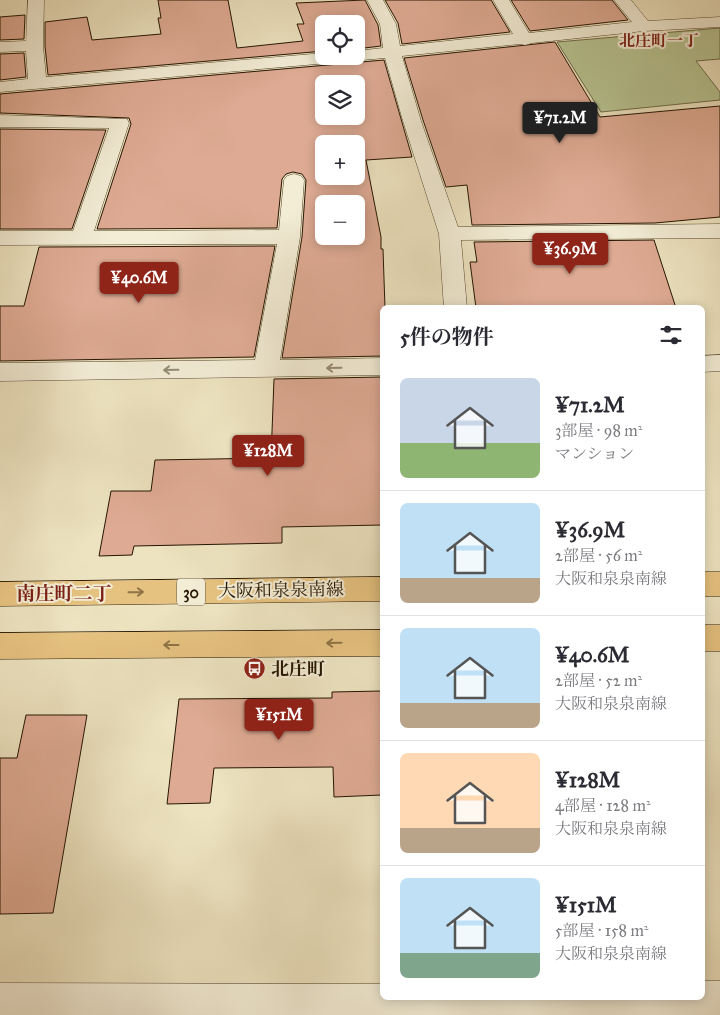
<!DOCTYPE html>
<html lang="ja">
<meta charset="utf-8">
<style>
:root{--surface:#fff;--page:#f7f7f7;--text:#2b2b33;--muted:#7c7c81;--line:#e1e1e2;--accent:#8f2418}
body{margin:0;font-family:"IM FELL Great Primer","Noto Serif JP",serif;background:var(--page);color:var(--text);height:100vh;display:flex;flex-direction:column;font-size:19px;white-space:nowrap}
*{box-sizing:border-box;margin:0}
p{font-size:16px;color:var(--muted)}
.icon{flex:none;width:28px;height:28px;fill:none;stroke:currentColor;stroke-width:2;stroke-linecap:round;stroke-linejoin:round}
.map{position:relative;flex:1;overflow:hidden}
.details{position:absolute;left:380px;top:305px;width:325px;height:695px;display:flex;flex-direction:column;background:var(--surface);border-radius:8px;box-shadow:0 2px 12px #0003}
.details>*{flex:none}
.fabs{position:absolute;left:315px;top:15px;display:grid;gap:10px}
.fabs a{display:grid;place-items:center;width:50px;height:50px;border-radius:8px;background:var(--surface);box-shadow:0 2px 12px #0003;font-size:25px}
.price{position:absolute;translate:-50% -42px;padding:0 11px;border-radius:5px;background:var(--accent);color:#fff;font-size:16px;line-height:32px;filter:drop-shadow(0 1px 2px #0008)}
.price::after{content:'';position:absolute;left:50%;top:30px;width:15px;height:11px;margin-left:-8px;background:inherit;clip-path:polygon(0 0,100% 0,50% 100%)}
.price.active{background:#222;color:#fff}
ul{padding:0;list-style:none}
li{display:flex;align-items:center;gap:15px;height:125px;padding:0 20px}
li+li{border-top:1px solid var(--line)}
li span{display:grid;place-items:center;flex:none;width:140px;height:100px;border-radius:8px;color:#555}
li>.icon{margin-inline-start:auto}
span .icon{width:60px;height:60px;fill:#fffc;stroke-width:1}
li b{font-size:21px}
h2{display:flex;justify-content:space-between;align-items:center;height:60px;padding:0 20px;font-size:21px}
.map>svg:first-child{display:block}
.green{fill:#b8c492;stroke:#6e6c49}
.building{fill:#deaa93;stroke:#251500;fill-rule:evenodd}
.lines{fill:none;stroke-linecap:round;stroke-linejoin:round}
.street-casing{stroke:#574830;stroke-width:1}
.primary-casing{stroke:#251500;stroke-width:1}
.street{fill:#f3edd6;fill-rule:evenodd}
.primary{fill:#e6c280;fill-rule:evenodd}
.oneway{stroke:#968c76}
.oneway2{stroke:#8f7446}
.labels{text-anchor:middle;stroke-width:4;stroke-linejoin:round;paint-order:stroke}
.far-neighbourhood-label{font-size:16px;font-weight:bold;fill:#7a1f14;stroke:#f3edd6}
.shield{fill:#f3edd6;stroke:#635640;stroke-width:1}
.shield-label{font-size:16px;font-weight:bold;fill:#251500}
.street-label{font-size:18px;fill:#251500;stroke:#f3edd6}
.poi-label{font-size:18px;font-weight:bold;fill:#251500;stroke:#f3edd6;text-anchor:start}
.neighbourhood-label{font-size:19px;font-weight:bold;fill:#7a1f14;stroke:#f3edd6}
</style>
<div class="map">
<svg width="720" height="1015" viewBox="0 0 720 1015">
<rect width="100%" height="100%" fill="#ede3c0"/>
<filter id="stains"><feTurbulence type="fractalNoise" baseFrequency=".004" numOctaves="4"/><feColorMatrix values="0 0 0 0 .2 0 0 0 0 .09 0 0 0 0 .02 0 0 0 .5 -.17"/></filter>
<radialGradient id="worn" r=".72"><stop offset=".6" stop-color="#630" stop-opacity="0"/><stop offset="1" stop-color="#630" stop-opacity=".3"/></radialGradient>
<path class="green" d="M720,28V59L696,61L720,92V100L601,112L557,42Z"/>
<path class="building" d="M158,0H228L237,48L303,41L297,24H304L296,3L365,0L378,25L381,46L356,49V24H324V51L48,75L45,46V22L87,17L92,40L161,34L158,18H161Z
M385,0H491L510,32L402,44L398,23Z
M511,0H612L628,20L530,31Z
M25,15L24,39L0,40V17Z
M555,42L600,117L720,106V217L655,223L472,225L467,185L446,187L423,120L404,58Z
M24,53L26,77L0,80V54Z
M384,60L412,157L366,160L381,237V249H383L385,308H382V356L282,358L302,237L306,180L302,174L293,172L286,174L282,179L277,228L97,229L131,124L129,118L0,113V94ZM324,84H356V116H324ZM324,144H356V176H324ZM324,204H356V236H324Z
M0,129L106,130L72,229H0Z
M654,240L676,308H476L470,262H477L474,242Z
M275,246L254,357L0,361V306H24L39,247Z
M382,377V525L282,527V543L134,546L132,555L99,556L111,491H151L155,460L271,458L274,379Z
M382,691V795L334,797L333,767L214,768L210,803L167,804L179,699L332,698V692Z
M26,715H87L53,913L0,914V758H17Z"/>
<g class="lines">
<defs>
<path id="street" d="M28,0H44L43,46L46,77L324,53V56H356V51L383,48L380,24L367,0H383L396,24L400,46L513,34L493,0H509L529,33L632,22L614,0H631L648,21L720,17V27L644,31L532,43L525,45L520,44L402,56L421,121L458,227L720,224V238L461,240L467,308H444L439,234L403,121L385,58L0,92V82L28,79L26,51L0,52V42L26,41Z
M0,115L127,119L129,123L94,231L279,230L284,180L287,176L294,174L301,176L304,180L300,237L280,360L382,358V375L0,381V363L255,360L277,244L0,245V231H73L109,128L0,127Z
M720,355V371L702,372V356Z
M702,981H720V1015H0V983L382,984V998H702Z"/>
<path id="primary" d="M702,572H720V596H702Z
M382,577V601L0,606V582Z
M702,625H720V651H702Z
M382,630V656L0,659V633Z"/>
</defs>
<use href="#street" class="street-casing"/>
<use href="#primary" class="primary-casing"/>
<use href="#street" class="street"/>
<use href="#primary" class="primary"/>
</g>
<defs><path id="oneway-shaft" d="M-6 0H5M1.5-3L5.5 0L1.5 3" fill="none" stroke-width="1.6" stroke-linecap="round" stroke-linejoin="round" transform="scale(1.25)"/></defs>
<g class="oneway">
<use href="#oneway-shaft" transform="translate(334 368) rotate(179)"/>
<use href="#oneway-shaft" transform="translate(171 370) rotate(179)"/>
</g>
<g class="oneway2">
<use href="#oneway-shaft" transform="translate(136 592) rotate(-1)"/>
<use href="#oneway-shaft" transform="translate(334 643) rotate(179)"/>
<use href="#oneway-shaft" transform="translate(171 645) rotate(180)"/>
</g>
<defs>
<symbol id="bus-disc" viewBox="-11 -11 22 22"><circle r="9.5" fill="#8f2418" stroke="#f3edd6"/><path d="M-5-6H5V4H4V6H2V4H-2V6H-4V4H-5ZM-3.5-4V0h7V-4ZM-3.5 1.2v1.5H-2V1.2ZM2 1.2v1.5H3.5V1.2Z" fill="#fff"/></symbol>
</defs>
<g fill-rule="evenodd">
<use href="#bus-disc" x="242" y="656" width="25" height="25"/>
</g>
<g class="labels">
<g class="far-neighbourhood-label">
<text x="659" y="46">北庄町一丁</text>
</g>
<rect class="shield" x="177" y="578.5" width="28" height="27" rx="4"/>
<g class="shield-label">
<text x="191" y="598">30</text>
</g>
<g class="street-label">
<text transform="translate(281 590) rotate(-1)" y="6">大阪和泉泉南線</text>
</g>
<g class="poi-label">
<text x="271" y="675">北庄町</text>
</g>
<g class="neighbourhood-label">
<text x="64" y="600">南庄町二丁</text>
</g>
</g>
<rect width="100%" height="100%" filter="url(#stains)"/>
<rect width="100%" height="100%" fill="url(#worn)"/>
</svg>
<div class="fabs">
<a><svg class="icon" aria-label="locate" viewBox="0 0 24 24"><circle cx="12" cy="12" r="6"/><path d="M12 2v4M12 18v4M2 12h4M18 12h4"/></svg></a>
<a><svg class="icon" aria-label="layers" viewBox="0 0 24 24"><path d="M12 4l9 5-9 5-9-5zM3 14l9 5 9-5"/></svg></a>
<a>+</a>
<a>−</a>
</div>
<b class="price active" style="left:560px;top:144px">¥71.2M</b>
<b class="price" style="left:570px;top:275px">¥36.9M</b>
<b class="price" style="left:139px;top:304px">¥40.6M</b>
<b class="price" style="left:268px;top:477px">¥128M</b>
<b class="price" style="left:279px;top:741px">¥151M</b>
<section class="details">
<h2>5件の物件<svg class="icon" aria-label="filters" viewBox="0 0 24 24"><path d="M4 7h16M4 17h16"/><circle cx="9" cy="7" r="2"/><circle cx="15" cy="17" r="2"/></svg></h2>
<ul>
<li><span style="background:linear-gradient(#c9d6e8 65%,#8fb573 0)"><svg class="icon" aria-label="home" viewBox="0 0 24 24"><path d="M3 11l9-7 9 7M6 9v11h12V9"/></svg></span><div><b>¥71.2M</b><p>3部屋 · 98 m²</p><p>マンション</p></div></li>
<li><span style="background:linear-gradient(#bfe0f5 75%,#b9a48a 0)"><svg class="icon" aria-label="home" viewBox="0 0 24 24"><path d="M3 11l9-7 9 7M6 9v11h12V9"/></svg></span><div><b>¥36.9M</b><p>2部屋 · 56 m²</p><p>大阪和泉泉南線</p></div></li>
<li><span style="background:linear-gradient(#bfe0f5 75%,#b9a48a 0)"><svg class="icon" aria-label="home" viewBox="0 0 24 24"><path d="M3 11l9-7 9 7M6 9v11h12V9"/></svg></span><div><b>¥40.6M</b><p>2部屋 · 52 m²</p><p>大阪和泉泉南線</p></div></li>
<li><span style="background:linear-gradient(#ffd9b3 75%,#b9a48a 0)"><svg class="icon" aria-label="home" viewBox="0 0 24 24"><path d="M3 11l9-7 9 7M6 9v11h12V9"/></svg></span><div><b>¥128M</b><p>4部屋 · 128 m²</p><p>大阪和泉泉南線</p></div></li>
<li><span style="background:linear-gradient(#bfe0f5 75%,#7fa58c 0)"><svg class="icon" aria-label="home" viewBox="0 0 24 24"><path d="M3 11l9-7 9 7M6 9v11h12V9"/></svg></span><div><b>¥151M</b><p>5部屋 · 158 m²</p><p>大阪和泉泉南線</p></div></li>
</ul>
</section>
</div>
